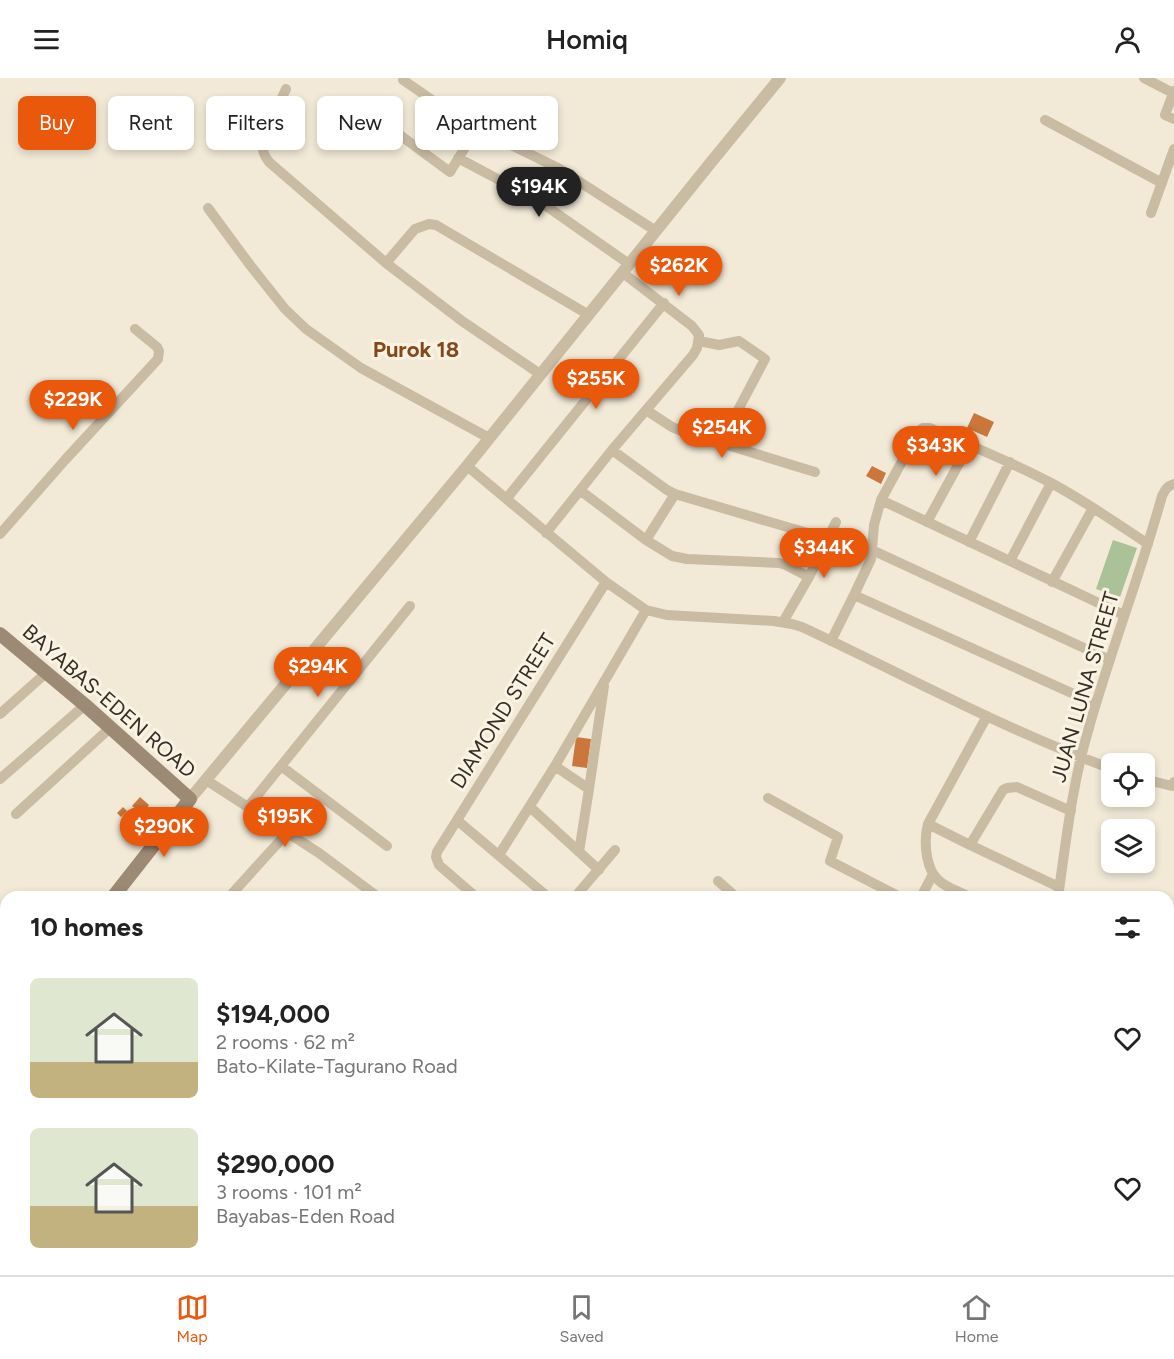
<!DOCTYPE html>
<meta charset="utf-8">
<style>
:root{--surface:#fff;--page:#f2f2f2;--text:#222;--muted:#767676;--line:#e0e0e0;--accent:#ea580c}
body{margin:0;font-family:Figtree,sans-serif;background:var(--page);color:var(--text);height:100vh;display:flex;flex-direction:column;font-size:22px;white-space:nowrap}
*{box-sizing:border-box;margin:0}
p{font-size:20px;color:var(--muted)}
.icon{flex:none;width:33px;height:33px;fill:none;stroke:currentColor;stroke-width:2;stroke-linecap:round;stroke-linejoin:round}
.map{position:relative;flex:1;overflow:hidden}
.sheet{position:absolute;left:0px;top:813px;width:1174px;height:384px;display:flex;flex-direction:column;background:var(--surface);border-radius:18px 18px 0 0;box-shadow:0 3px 9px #0003}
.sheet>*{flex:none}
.hud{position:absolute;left:18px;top:18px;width:600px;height:54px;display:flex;gap:12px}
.tools{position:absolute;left:1101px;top:675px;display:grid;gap:12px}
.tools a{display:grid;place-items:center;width:54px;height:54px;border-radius:9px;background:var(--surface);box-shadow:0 3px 9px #0003;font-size:30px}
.price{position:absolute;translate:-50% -51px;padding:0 14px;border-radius:21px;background:var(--accent);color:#fff;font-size:20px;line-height:39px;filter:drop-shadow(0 2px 3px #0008)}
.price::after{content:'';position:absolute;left:50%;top:36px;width:18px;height:14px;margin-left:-9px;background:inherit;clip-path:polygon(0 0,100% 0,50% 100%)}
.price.on{background:#222;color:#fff}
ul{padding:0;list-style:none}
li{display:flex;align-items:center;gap:18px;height:150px;padding:0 30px}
li span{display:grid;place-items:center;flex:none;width:168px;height:120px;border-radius:9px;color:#555}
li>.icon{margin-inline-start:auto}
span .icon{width:72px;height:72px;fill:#fffc;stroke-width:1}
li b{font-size:26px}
h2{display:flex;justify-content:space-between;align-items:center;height:72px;padding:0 30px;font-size:26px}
.pill{padding:0 21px;border-radius:9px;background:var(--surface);box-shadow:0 3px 9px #0003;font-size:21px;line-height:54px}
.pill.on{background:var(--accent);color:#fff}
header{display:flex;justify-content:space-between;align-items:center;height:78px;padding:0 30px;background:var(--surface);font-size:27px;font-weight:600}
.tabs{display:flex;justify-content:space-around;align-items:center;height:84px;border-top:2px solid var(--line);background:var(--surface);font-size:16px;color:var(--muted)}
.tabs a{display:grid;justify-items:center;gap:3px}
.tabs .on{color:var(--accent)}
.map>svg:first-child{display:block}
.green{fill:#abc197}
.building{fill:#cb773c}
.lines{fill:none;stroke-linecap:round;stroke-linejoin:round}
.minor{stroke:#cabba3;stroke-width:10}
.tertiary{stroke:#cabba3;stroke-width:12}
.secondary{stroke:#9d8a74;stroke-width:14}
.labels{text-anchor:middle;stroke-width:6;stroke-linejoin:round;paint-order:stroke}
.street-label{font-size:21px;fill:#342d25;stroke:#faf3e3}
.neighbourhood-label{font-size:22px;font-weight:bold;fill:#86481b;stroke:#faf3e3}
</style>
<header><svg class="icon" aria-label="menu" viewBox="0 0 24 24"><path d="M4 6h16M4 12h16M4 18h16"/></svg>Homiq<svg class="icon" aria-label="person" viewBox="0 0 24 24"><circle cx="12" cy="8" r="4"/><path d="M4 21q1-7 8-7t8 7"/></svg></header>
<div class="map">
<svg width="1174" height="1197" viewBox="0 0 1174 1197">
<rect width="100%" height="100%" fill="#f2ead7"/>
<path class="green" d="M1113,462L1137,470L1120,519L1096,511Z"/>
<path class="building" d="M974,335L994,344L987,359L967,350Z
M872,388L886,395L881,406L866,398Z
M576,659L591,661L587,690L572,688Z
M140,719L149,727L142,736L132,728Z
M123,729L127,733L121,739L117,735Z"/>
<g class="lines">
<path class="minor" d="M1144,0L1173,15
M403,2L451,35L477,50L558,90L656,153
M286,11C280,25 262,57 263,71C263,76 266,80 269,84L386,185L462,243L540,296
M1174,13L1165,37L1174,41
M366,32L450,94L477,50
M1045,42L1162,105
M458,80L539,123L629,186
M208,130L250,187L285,231L306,251L361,290L489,360
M1151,135L1174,71
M386,185L415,151L429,146L436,147L589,237
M699,263L719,267L739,263L765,281L720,366
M646,332L672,349L682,353L815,394
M612,372L667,412L675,416L828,461
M467,388L606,504L646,532L667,537L774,543L792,546L802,549C905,597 1005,652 1112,691
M581,413L646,462L672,478L687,481L779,485L786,487L809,499
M507,420L664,225
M881,422L1124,537
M927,444L969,367
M546,455L612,372L693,277L697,270L699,257L692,248L623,195
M0,456L65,382L158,281L159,273L157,269L135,251
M646,462L675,416
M969,464L1010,384
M872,472L1110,582
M1010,483L1051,405
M1052,504L1093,430
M854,517L1096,626
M783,544L809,499L836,444
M831,563L854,517L871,481L874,447L881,422L918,354L923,350H930C971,368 1012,384 1051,405C1085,423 1116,445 1148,466
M0,636L46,595
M281,688L387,768
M555,688L589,711
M0,701L85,627
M1144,701L1172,708L1174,704
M206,702L319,775L378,819
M768,720L838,759L830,783L900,819
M248,729L410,528
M530,729L599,792
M16,736L110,650
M458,743L548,819
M928,746L970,767L1059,809
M970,767L1003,712L1007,710L1017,709L1071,733
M579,774L589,711L604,608
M499,777L555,688L646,532
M718,803L736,819
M229,819L287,755
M476,819L439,787L436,779L437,774L606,504
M575,819L615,772
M921,819L933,796
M970,819C958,813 941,808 934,797C925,784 924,760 928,746L987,638
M1058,819C1066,764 1072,707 1088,653C1110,574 1140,498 1162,418C1165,412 1167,408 1174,406
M1168,865L1174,867
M1168,919L1174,922
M1168,1025L1174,1017
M1168,1076L1174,1077
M1168,1126L1174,1127
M1097,1197V1191"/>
<path class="tertiary" d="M190,721L467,388L708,88L780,0"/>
<path class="secondary" d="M0,556L85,627L190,721L113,819
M0,959L6,952"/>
</g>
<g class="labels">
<g class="street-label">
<text transform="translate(1085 609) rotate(-74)" y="7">JUAN LUNA STREET</text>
<text transform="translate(109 623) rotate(41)" y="7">BAYABAS-EDEN ROAD</text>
<text transform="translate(503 633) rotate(-58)" y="7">DIAMOND STREET</text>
</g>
<g class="neighbourhood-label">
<text x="416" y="279">Purok 18</text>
</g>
</g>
</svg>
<div class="tools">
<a><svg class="icon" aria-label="locate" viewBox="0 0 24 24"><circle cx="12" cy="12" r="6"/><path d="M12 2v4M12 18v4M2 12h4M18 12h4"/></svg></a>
<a><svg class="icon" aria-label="layers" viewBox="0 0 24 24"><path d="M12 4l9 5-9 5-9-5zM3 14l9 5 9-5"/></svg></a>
</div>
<b class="price on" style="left:539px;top:140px">$194K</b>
<b class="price" style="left:679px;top:219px">$262K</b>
<b class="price" style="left:596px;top:332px">$255K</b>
<b class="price" style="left:73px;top:353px">$229K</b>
<b class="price" style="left:722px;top:381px">$254K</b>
<b class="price" style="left:936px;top:399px">$343K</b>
<b class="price" style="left:824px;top:501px">$344K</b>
<b class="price" style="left:318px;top:620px">$294K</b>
<b class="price" style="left:285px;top:770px">$195K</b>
<b class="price" style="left:164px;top:780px">$290K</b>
<div class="hud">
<a class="pill on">Buy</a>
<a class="pill">Rent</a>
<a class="pill">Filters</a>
<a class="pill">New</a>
<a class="pill">Apartment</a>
</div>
<section class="sheet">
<h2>10 homes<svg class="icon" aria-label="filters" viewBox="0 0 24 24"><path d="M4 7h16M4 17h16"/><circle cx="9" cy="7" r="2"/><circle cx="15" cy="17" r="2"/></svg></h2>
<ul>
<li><span style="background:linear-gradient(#dfe7d0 70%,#c2b280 0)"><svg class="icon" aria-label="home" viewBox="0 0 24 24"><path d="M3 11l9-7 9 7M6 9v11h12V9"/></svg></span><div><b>$194,000</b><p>2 rooms · 62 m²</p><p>Bato-Kilate-Tagurano Road</p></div><svg class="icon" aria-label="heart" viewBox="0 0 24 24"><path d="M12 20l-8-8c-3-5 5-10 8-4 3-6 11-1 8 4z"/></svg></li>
<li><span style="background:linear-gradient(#dfe7d0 65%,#c2b280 0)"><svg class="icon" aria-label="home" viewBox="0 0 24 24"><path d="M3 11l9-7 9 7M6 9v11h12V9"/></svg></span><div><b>$290,000</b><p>3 rooms · 101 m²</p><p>Bayabas-Eden Road</p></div><svg class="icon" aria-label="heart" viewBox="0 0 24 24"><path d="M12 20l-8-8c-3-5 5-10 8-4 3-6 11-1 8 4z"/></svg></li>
</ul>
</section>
</div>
<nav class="tabs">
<a class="on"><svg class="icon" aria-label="map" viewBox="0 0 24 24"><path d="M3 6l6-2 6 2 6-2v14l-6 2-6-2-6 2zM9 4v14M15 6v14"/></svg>Map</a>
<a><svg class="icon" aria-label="saved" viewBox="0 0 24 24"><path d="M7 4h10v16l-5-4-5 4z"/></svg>Saved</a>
<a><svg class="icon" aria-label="home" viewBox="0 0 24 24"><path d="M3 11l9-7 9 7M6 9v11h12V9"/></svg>Home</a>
</nav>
